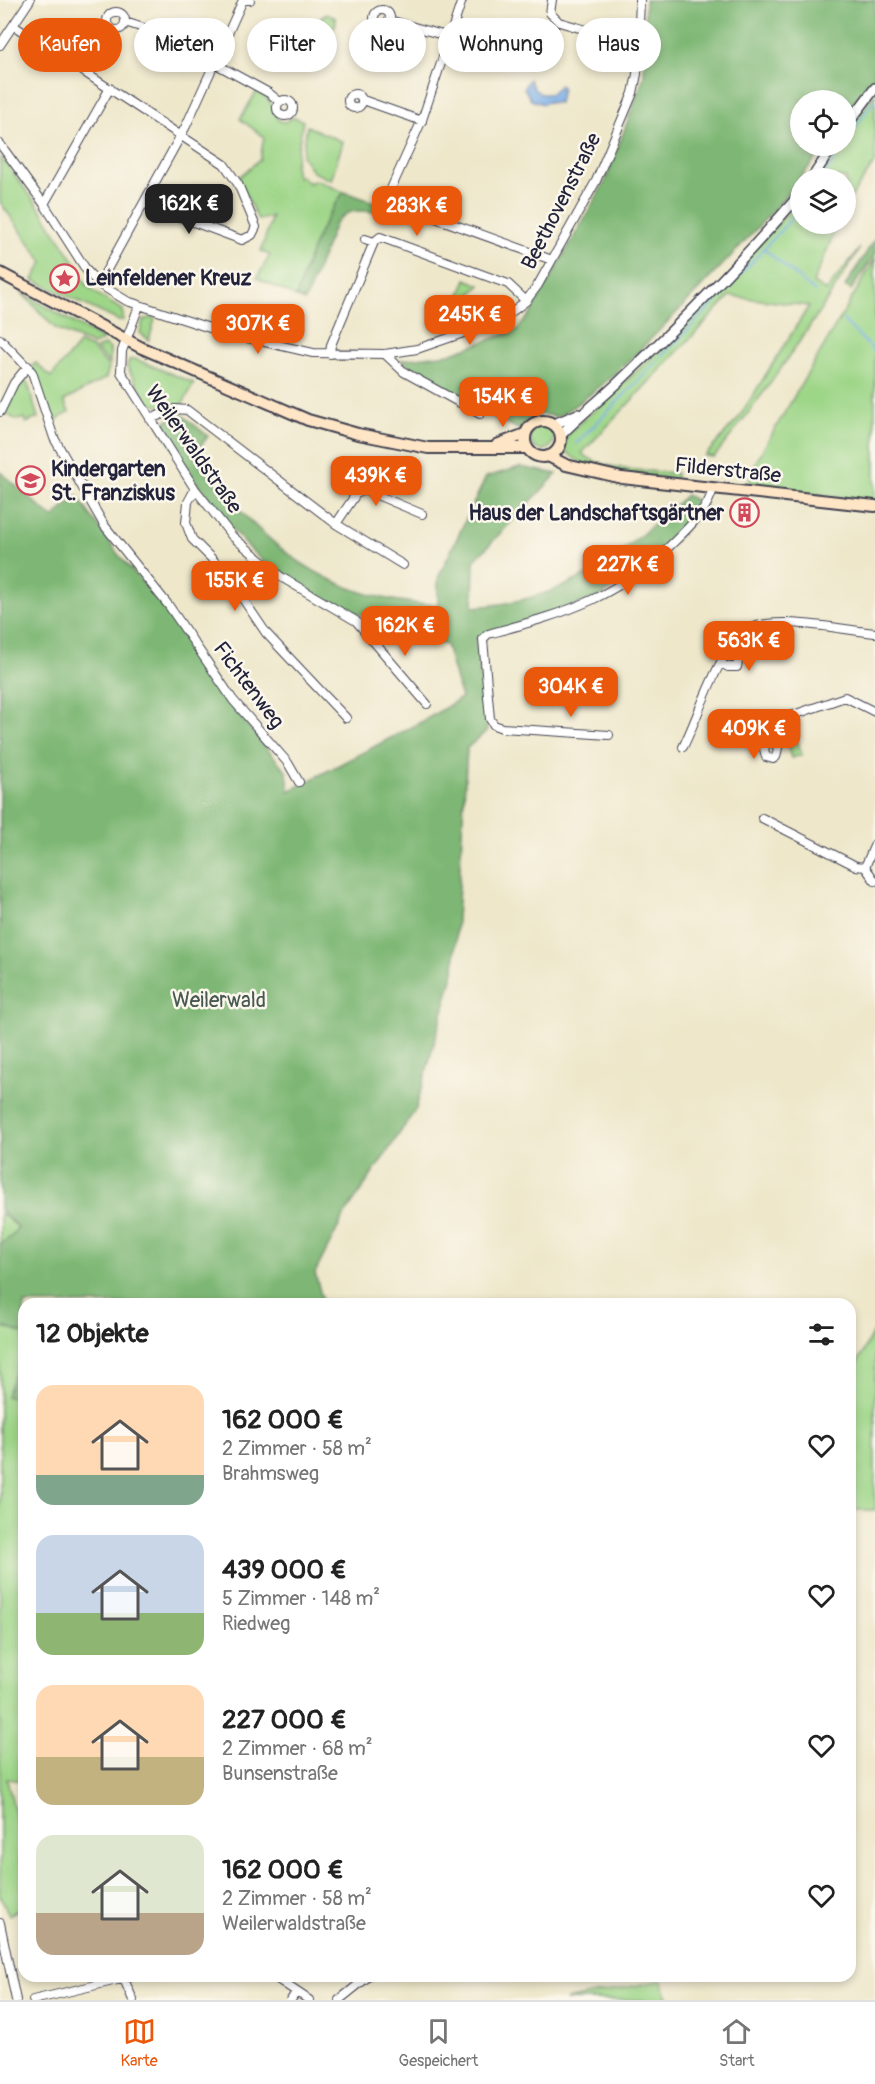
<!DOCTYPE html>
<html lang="de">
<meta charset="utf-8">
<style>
:root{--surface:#fff;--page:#f2f2f2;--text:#222;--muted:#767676;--line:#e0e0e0;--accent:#ea580c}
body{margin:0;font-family:Pangolin,sans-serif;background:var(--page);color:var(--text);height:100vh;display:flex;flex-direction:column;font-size:22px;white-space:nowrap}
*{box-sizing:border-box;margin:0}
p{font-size:20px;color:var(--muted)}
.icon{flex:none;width:33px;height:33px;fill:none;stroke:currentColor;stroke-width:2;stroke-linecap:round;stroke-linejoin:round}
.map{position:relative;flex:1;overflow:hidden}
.sheet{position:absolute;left:18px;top:1298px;width:838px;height:684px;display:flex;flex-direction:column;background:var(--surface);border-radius:18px;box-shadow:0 3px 9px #0003}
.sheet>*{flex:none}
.guide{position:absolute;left:18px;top:18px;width:840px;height:54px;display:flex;gap:12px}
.buttons{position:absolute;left:790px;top:90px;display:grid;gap:12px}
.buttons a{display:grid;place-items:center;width:66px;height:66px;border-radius:50%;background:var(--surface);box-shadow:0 3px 9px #0003;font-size:30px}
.price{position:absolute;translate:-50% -51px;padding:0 14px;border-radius:12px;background:var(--accent);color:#fff;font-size:20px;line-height:39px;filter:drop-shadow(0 2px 3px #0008)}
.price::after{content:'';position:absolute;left:50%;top:36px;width:18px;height:14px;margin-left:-9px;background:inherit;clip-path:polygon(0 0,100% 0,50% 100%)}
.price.active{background:#222;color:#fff}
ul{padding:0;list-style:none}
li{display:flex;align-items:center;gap:18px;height:150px;padding:0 18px}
li span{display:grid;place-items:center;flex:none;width:168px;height:120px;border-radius:18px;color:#555}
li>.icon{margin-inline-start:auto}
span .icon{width:72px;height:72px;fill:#fffc;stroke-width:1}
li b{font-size:26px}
h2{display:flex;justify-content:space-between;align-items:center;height:72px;padding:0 18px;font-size:26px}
.pill{padding:0 21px;border-radius:27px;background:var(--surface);box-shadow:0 3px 9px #0003;font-size:21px;line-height:54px}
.pill.active{background:var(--accent);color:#fff}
.menu{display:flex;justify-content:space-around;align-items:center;height:84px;border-top:2px solid var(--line);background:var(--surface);font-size:16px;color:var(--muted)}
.menu a{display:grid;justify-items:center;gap:3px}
.menu .active{color:var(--accent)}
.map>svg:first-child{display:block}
.green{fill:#9ed688;stroke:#607c62;stroke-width:1.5}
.forest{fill:#7eb774;stroke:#506c58;stroke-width:1.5}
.water{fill:#79ade6;stroke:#4e6890;stroke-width:1.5}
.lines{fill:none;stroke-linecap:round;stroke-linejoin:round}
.stream{stroke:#79ade6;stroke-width:2}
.minor-casing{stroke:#414050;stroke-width:10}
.tertiary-casing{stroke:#414050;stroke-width:12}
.secondary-casing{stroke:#414050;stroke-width:14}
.minor{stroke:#fff;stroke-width:8}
.tertiary{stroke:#fff;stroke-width:9}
.secondary{stroke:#fde5c5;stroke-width:10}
.labels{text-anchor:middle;stroke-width:5;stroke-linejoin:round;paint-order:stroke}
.street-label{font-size:21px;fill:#22223b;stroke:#fbf7ec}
.poi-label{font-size:21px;font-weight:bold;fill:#22223b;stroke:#fbf7ec;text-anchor:start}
.park-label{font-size:21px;fill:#475852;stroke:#fbf7ec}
</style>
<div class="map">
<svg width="875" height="2000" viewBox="0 0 875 2000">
<rect width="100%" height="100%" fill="#fbf7ec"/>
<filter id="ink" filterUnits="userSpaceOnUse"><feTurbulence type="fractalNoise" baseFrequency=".0167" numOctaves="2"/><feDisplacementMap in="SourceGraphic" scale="12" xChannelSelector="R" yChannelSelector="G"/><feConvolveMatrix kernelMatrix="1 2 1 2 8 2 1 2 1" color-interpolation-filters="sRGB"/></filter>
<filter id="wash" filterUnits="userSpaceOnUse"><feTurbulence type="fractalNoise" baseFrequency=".008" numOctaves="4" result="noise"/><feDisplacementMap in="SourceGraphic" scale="24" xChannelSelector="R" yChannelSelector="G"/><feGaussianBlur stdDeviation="1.35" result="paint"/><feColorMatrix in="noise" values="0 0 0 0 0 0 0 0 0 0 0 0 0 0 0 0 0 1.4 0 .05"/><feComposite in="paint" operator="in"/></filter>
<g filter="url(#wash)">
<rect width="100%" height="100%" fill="#eee7ca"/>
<path class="green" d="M320 22a8 8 0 1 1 16 0a8 8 0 1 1-16 0Z
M257,91L269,100L278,120L285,122L294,117L303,121L295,165L297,177L301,176L309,183L316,180L344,192C320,224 307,259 296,297L257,278L270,255L261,251L272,216L258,220L238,178L260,159L264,137L240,119Z
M875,94V162L846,205V178H817L837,146H846V132Z
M307,126L343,142L331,180L313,172L302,156Z
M0,156L39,207L78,267C82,289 106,300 123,310V320L119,321L33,280L43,262L0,202Z
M801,199V224H838L813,283L826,291L860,248C815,321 768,390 714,457L705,456L738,419L809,306L730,296L582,453C601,471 650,471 676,473V479C648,475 579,474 564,448L568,434L663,347Z
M875,259V503L749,484L752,469L769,439Z
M466,279L480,285L470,295L458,300Z
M21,292L102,339V341L93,345L56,329Z
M152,317L155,319L149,340L140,333L143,320Z
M80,343L92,348L109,367L106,378L64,401L69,412L51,424L32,365L36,363L51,377Z
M104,345L110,349V364L96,349Z
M135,359L194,383L182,405L163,407L148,403L127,367L129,360Z
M23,380L28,384L38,418L26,423L25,418L17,420L4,413Z
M530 438a12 12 0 1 1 24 0a12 12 0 1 1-24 0Z
M792,723L802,755L791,758L781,726Z
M0,1213L18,1227L12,1236L0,1244Z
M0,1257L24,1304V1781L7,1779L24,1850V1907L9,1915L0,1895Z
M875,1328V1510H851V1376Z
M662,1980L668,2000H566Z"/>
<path class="forest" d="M645,0H875V82L846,116V100H801V146H825C783,204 733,254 683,306C644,346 606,388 557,417C539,412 530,413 520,430L460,400L400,360L449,354L517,330L531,313L606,180L644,76Z
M344,192L380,204L375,212C357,210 347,209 335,224L305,301L296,297C307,259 320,224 344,192Z
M875,239V255L851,290L845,286Z
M180,413L208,436L193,456C261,541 323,601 438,605V578L486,477L520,467L557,474L474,561L473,607C572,600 616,559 686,495L706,506L674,542L600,597L476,639L487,731L467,748L454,971L416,1109L344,1216L315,1273L322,1299L320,1303L24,1304V1334L0,1326V1244L12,1236L18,1227L0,1210V472L53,518L77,496L117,553L169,613L234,709L287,772L289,791L425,720L461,698L446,645L379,624L385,617L439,629L438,624L383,611L371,618C329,603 283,583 252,551C215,513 186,470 159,425Z
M24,1351V1402L6,1396Z"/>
<path class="water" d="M529,79L534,89L541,94H550L560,85L562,87L559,103L546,102L544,104L531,100L524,88Z"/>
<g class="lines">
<path class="stream" d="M846,140L875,100
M823,178L843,146
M763,248L815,292
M843,320L875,352
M576,444L720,297L801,208"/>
</g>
</g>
<g filter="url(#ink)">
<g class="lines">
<defs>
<path id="minor" d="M462,0L422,120L386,200L552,260
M552,0L550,13L559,22L638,45
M374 18a8 8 0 1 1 16 0a8 8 0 1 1-16 0Z
M107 21a9 9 0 1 1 18 0a9 9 0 1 1-18 0Z
M389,20L450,37
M125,22L159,33L269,93L280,102
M14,26L224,164L238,184L256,227L252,235L242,240L145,204
M0,45L30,0
M348 101a7 7 0 1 1 14 0a7 7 0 1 1-14 0Z
M363,100L422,121
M277 108a8 8 0 1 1 16 0a8 8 0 1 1-16 0Z
M0,144L44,204L87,271L99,284L127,301L225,333L313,353L385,354L417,349L501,320L526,301L538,285L596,181L633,93L637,74L640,0
M44,204L110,88
M365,239L374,242
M99,284L186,126L243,0H250
M139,306L122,351L121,372L195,489L232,536L281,577L356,621L427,704
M0,339L32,372L54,438L104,525L169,606L233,700L288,763L299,782
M330,354L331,345L374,242L380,237L508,284L526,301
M385,354L404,372L480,414
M0,412L14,383L28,366
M150,419L175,409L187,410L336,524L403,565
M195,489L188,502L186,523L192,539L224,571L266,633L346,718
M336,524L356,494L365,490L422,514
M721,663L728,667H737L739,658L731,648
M609,735L502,728L494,725L490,719L483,639L488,634C569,612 619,598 680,536C694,522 709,507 713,488
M771,738L778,748L776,757L773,759L766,757L764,749L779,720L845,697L875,712
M683,747C698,718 719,647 747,630C774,614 843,630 875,633
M762,818L856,866L865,867
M865,867L875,844
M865,867L875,881
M0,1923L16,2000
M273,1976L309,2000
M124,1979L133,2000
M33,2000L134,1976
M291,2000L296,1992
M339,2000L369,1976"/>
<path id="tertiary" d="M846,126L875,88
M812,178L833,146
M554,424L578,414
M561,435C581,414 604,397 625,376C686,318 746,257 801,193"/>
<path id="secondary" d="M0,273L142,348L308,420L358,434L428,448H527
M525 439a18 18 0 1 1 36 0a18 18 0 1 1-36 0Z
M497,445L525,434
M548,456L566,465L622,478L875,506"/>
</defs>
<use href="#minor" class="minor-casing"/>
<use href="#tertiary" class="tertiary-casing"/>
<use href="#secondary" class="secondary-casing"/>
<use href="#minor" class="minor"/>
<use href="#tertiary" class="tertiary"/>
<use href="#secondary" class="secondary"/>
</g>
</g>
<defs>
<symbol id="sight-ring" viewBox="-11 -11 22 22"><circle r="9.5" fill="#fbf7ec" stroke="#d1495b" stroke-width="1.5"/><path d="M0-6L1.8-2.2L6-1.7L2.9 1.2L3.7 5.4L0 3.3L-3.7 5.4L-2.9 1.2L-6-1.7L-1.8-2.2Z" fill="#d1495b"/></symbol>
<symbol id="school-ring" viewBox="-11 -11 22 22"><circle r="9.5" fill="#fbf7ec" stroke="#d1495b" stroke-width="1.5"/><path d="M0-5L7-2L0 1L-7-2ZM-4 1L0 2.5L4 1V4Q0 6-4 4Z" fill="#d1495b"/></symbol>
<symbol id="building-ring" viewBox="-11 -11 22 22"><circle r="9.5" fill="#fbf7ec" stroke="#d1495b" stroke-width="1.5"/><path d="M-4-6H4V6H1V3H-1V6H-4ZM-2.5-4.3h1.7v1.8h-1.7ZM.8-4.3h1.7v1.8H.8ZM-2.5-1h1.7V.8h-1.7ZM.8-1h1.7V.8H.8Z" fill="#d1495b"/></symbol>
</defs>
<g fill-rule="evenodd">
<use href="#sight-ring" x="48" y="262" width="33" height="33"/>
<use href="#school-ring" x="14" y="464" width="33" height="33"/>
<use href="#building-ring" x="728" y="496" width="33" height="33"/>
</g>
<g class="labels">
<g class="street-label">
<text transform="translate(561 201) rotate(-63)" y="7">Beethovenstraße</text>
<text transform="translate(194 449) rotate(55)" y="7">Weilerwaldstraße</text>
<text transform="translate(728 470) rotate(6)" y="7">Filderstraße</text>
<text transform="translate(249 685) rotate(53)" y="7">Fichtenweg</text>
</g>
<g class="poi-label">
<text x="85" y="285">Leinfeldener Kreuz</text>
<text x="51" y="476">Kindergarten<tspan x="51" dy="24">St. Franziskus</tspan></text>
<text x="724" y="520" text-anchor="end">Haus der Landschaftsgärtner</text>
</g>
<g class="park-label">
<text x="219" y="1007">Weilerwald</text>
</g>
</g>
</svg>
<div class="buttons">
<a><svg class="icon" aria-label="locate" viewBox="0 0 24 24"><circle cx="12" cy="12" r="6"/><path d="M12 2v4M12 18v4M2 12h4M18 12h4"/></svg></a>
<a><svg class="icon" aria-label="layers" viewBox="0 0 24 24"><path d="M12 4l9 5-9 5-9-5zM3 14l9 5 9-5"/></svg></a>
</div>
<b class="price active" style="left:189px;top:235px">162K €</b>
<b class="price" style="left:417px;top:237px">283K €</b>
<b class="price" style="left:470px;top:346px">245K €</b>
<b class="price" style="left:258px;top:355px">307K €</b>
<b class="price" style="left:503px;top:428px">154K €</b>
<b class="price" style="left:376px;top:507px">439K €</b>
<b class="price" style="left:628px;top:596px">227K €</b>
<b class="price" style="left:235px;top:612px">155K €</b>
<b class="price" style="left:405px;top:657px">162K €</b>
<b class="price" style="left:749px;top:672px">563K €</b>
<b class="price" style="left:571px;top:718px">304K €</b>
<b class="price" style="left:754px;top:760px">409K €</b>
<div class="guide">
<a class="pill active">Kaufen</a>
<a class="pill">Mieten</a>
<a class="pill">Filter</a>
<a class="pill">Neu</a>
<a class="pill">Wohnung</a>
<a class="pill">Haus</a>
</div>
<section class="sheet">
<h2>12 Objekte<svg class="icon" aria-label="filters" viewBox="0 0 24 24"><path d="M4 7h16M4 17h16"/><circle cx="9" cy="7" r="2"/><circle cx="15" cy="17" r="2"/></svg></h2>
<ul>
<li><span style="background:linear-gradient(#ffd9b3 75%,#7fa58c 0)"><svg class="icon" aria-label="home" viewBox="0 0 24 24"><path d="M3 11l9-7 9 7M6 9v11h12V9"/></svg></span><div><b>162 000 €</b><p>2 Zimmer · 58 m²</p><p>Brahmsweg</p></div><svg class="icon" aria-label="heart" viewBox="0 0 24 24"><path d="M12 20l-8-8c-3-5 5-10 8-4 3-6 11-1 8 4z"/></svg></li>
<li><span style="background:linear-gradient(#c9d6e8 65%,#8fb573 0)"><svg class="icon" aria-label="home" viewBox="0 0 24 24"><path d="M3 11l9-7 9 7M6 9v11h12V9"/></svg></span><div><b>439 000 €</b><p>5 Zimmer · 148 m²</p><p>Riedweg</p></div><svg class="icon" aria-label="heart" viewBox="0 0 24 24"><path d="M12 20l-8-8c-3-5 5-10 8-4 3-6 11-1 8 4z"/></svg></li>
<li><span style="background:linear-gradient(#ffd9b3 60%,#c2b280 0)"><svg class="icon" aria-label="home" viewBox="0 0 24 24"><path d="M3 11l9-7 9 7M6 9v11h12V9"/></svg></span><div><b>227 000 €</b><p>2 Zimmer · 68 m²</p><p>Bunsenstraße</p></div><svg class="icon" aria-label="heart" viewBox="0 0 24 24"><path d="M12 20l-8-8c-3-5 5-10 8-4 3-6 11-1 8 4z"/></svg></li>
<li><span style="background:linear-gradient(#dfe7d0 65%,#b9a48a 0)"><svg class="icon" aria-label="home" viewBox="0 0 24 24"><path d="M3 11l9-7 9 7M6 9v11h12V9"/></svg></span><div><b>162 000 €</b><p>2 Zimmer · 58 m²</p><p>Weilerwaldstraße</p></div><svg class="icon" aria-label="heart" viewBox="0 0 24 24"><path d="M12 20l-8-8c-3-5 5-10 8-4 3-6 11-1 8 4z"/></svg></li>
</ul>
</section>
</div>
<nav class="menu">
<a class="active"><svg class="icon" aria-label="map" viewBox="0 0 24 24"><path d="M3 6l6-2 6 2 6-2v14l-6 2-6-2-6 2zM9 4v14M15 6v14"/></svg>Karte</a>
<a><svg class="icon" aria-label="saved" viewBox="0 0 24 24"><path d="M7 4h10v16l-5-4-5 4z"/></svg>Gespeichert</a>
<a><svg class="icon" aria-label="home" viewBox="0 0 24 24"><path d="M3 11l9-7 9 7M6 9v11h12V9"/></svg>Start</a>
</nav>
